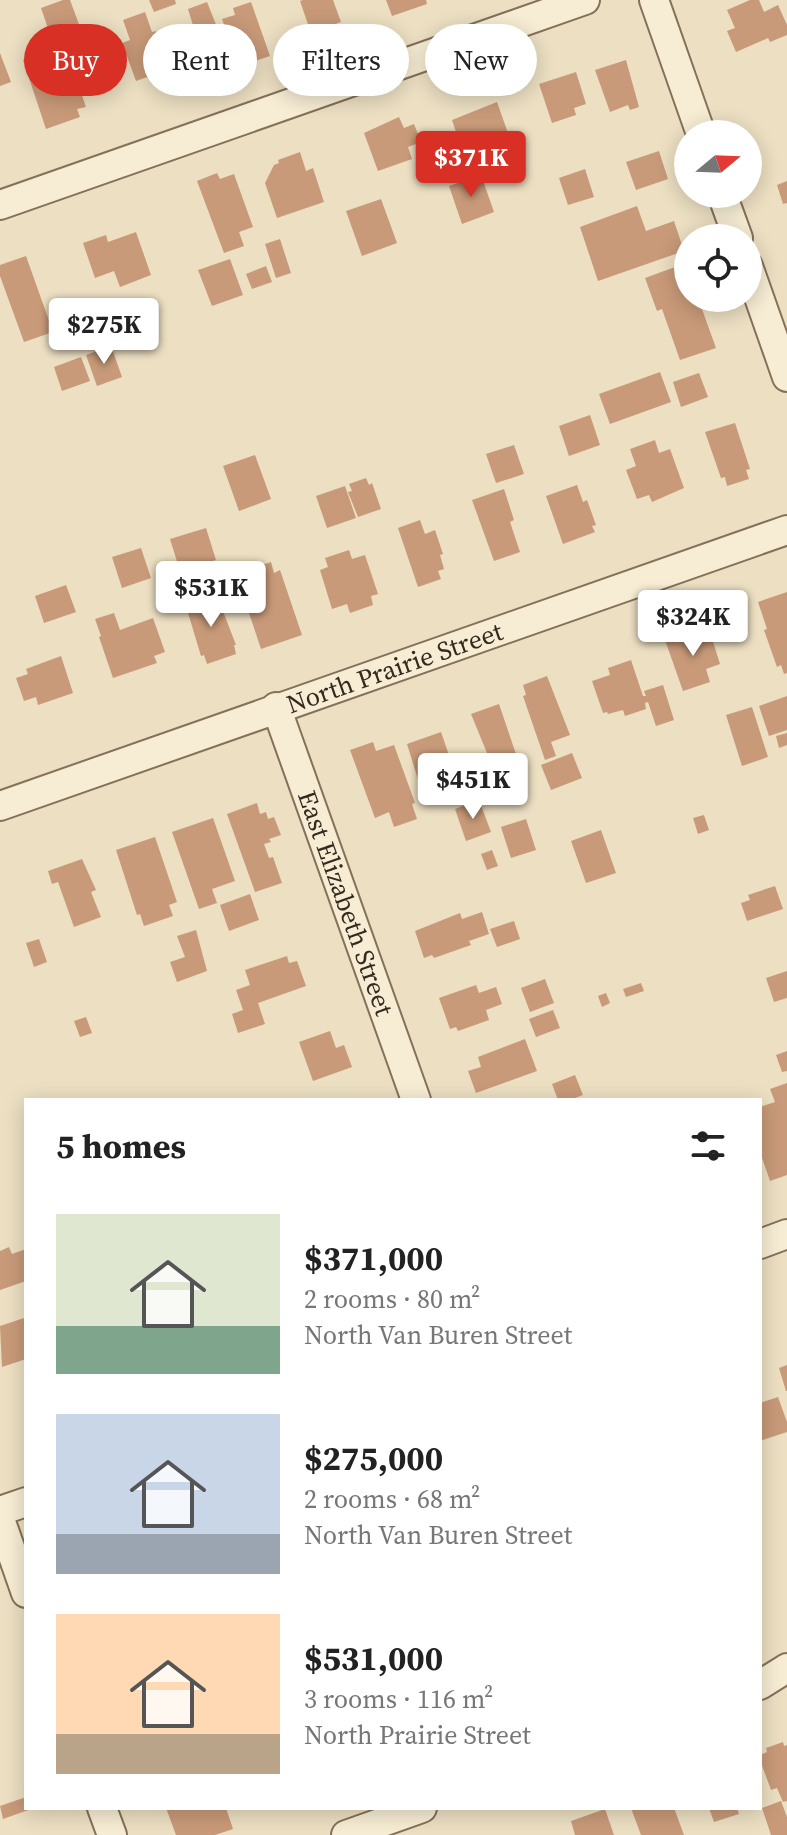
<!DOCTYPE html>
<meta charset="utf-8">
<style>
:root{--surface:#fff;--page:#f2f2f2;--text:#222;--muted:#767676;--accent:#d93025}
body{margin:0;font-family:"Source Serif 4",serif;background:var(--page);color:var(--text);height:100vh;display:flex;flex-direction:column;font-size:30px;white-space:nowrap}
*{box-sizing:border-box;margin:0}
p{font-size:26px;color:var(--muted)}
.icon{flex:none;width:44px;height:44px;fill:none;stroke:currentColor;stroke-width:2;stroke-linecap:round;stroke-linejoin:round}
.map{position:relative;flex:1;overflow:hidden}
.drawer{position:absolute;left:24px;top:1098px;width:738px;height:712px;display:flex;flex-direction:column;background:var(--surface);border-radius:0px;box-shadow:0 4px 20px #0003}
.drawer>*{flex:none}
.guide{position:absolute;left:24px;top:24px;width:740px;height:72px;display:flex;gap:16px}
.needle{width:52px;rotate:71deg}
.tools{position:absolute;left:674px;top:120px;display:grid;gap:16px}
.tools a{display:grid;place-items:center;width:88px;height:88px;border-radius:50%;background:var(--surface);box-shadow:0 4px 20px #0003;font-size:40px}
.price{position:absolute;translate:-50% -68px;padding:0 18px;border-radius:8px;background:#fff;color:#222;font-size:26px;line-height:52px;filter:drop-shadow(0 2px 4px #0008)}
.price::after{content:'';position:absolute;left:50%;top:48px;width:24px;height:18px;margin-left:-12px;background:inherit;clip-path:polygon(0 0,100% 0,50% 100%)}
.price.on{background:var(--accent);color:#fff}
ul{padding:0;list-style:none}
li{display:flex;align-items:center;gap:24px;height:200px;padding:0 32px}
li span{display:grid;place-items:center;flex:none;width:224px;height:160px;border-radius:0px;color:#555}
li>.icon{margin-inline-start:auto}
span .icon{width:96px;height:96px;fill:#fffc;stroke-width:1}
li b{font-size:34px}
h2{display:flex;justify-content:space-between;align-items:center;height:96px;padding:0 32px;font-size:34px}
.chip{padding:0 28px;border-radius:36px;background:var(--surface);box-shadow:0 4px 20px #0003;font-size:28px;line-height:72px}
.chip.on{background:var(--accent);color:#fff}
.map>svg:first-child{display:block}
.building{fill:#c89a79}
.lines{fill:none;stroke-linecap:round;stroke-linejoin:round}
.minor-casing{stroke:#85705a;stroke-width:32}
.minor{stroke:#f7edd4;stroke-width:28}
.labels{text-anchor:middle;stroke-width:6;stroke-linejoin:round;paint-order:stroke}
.street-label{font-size:26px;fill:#35291e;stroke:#f4e9d1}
</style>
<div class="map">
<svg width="787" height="1835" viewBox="0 0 787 1835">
<rect width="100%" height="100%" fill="#ecdfc2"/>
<path class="building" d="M63,0H70L80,27L51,37L41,8Z
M149,0H175L176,4L154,12Z
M303,0H333L341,22L311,33L300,1Z
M386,0H426L427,4L392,16Z
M750,0H759L764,12L778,5L787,25V35L770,42L768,38L736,52L727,31L735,28L727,10Z
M207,2L221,37L199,45L188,9Z
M251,2L270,56L244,65L239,50L234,52L222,19L235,15L233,8Z
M145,12L152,32L156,31L170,69L136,81L122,43L130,40L123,20Z
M65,46L86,107L77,109L80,117L46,129L23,60Z
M0,53L11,82L0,86Z
M626,60L639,107L630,110L628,105L610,112L595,70Z
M576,72L586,104L574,108L576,115L552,123L539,84Z
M497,102L509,136L488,143L493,156L467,165L452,120Z
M399,117L404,128L414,124L421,142L408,147L412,159L378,171L364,133Z
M659,151L668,179L636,190L626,162Z
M300,152L306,171L313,168L324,202L277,218L265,183L274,165L279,163L278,160Z
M585,169L594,197L568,205L559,178Z
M217,173L220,179L234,174L253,227L239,232L244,246L224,253L197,181Z
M481,175L494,212L462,224L449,186Z
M787,181V203L783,204L777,185Z
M381,199L397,243L362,256L346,211Z
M637,206L646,231L674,221L684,251L598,281L580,227Z
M136,232L151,275L120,287L114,271L95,278L83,243L106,235L108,242Z
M280,239L291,273L276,278L265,244Z
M26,256L53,332L24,342L0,276V265Z
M230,259L243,295L212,306L198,270Z
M686,263L688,298H698L716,348L680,360L662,309L657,311L645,278Z
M266,266L272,282L252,289L246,274Z
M111,346L122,377L97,386L86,355Z
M81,357L90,381L62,391L54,367Z
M660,372L671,402L610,424L599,394Z
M699,373L708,397L681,407L673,382Z
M590,415L600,445L569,456L559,426Z
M735,423L750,469L746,470L749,479L727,486L725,477L721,478L705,432Z
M655,440L659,453L670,449L684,488L652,502L649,495L637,499L626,470L636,466L630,449Z
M514,445L524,474L496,483L486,454Z
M255,455L271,499L239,511L223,466Z
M366,478L369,485L372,483L381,509L358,517L348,492L352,491L349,484Z
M577,485L583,502L587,500L596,525L592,526L595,532L563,544L546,496Z
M345,486L356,518L327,528L316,496Z
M504,489L514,520L510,522L520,552L494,561L472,500Z
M420,520L425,534L435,530L443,554L440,555L444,569L438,571L441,579L418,587L398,528Z
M206,528L216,560L180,571L170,539Z
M141,548L151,578L122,588L112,557Z
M349,550L352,559L365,555L378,594L371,596L373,605L350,613L347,604L332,609L320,570L328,567L325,558Z
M271,562L274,573L280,570L302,635L261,649L236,574Z
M66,585L76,612L44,623L35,596Z
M787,592V673L784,674L781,665L777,667L764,630L767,629L758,602Z
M216,593L236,645H234L236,654L207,664L204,655L201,656L185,603Z
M114,613L120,630L153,618L165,652L154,656L157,663L113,678L99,637L101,636L95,619Z
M694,631L696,638L710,632L720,664L706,669L710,682L683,691L665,640Z
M61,656L73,693L38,705L36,697L24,701L16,678L28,674L26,669Z
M631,660L643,696H646L644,691L663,685L674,720L656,726L648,702L645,703L646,709L625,716L623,710L608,714L607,712L603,713L592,681L610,675L608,668Z
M547,676L570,735L551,742L556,756L545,760L523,696L526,695L523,685Z
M787,696V730L769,736L759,706Z
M499,704L520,766L496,775L471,714Z
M752,707L768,757L742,766L726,715Z
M441,732L460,787L435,798V795L424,799L407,744Z
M787,733V745L779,748L776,736Z
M373,742L376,751L394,745L415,803L412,804L417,819L394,827L389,812L375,818L350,750Z
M572,753L582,778L551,790L541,765Z
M479,800L491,832L466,841L455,809Z
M257,803L260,814L266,812L268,819L274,817L281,835L269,839L271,842L264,844L269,858L273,857L282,883L255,892L227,814Z
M704,815L709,830L698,834L693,818Z
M213,818L235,881L212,889L217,903L199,909L172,832Z
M526,819L536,850L511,858L501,827Z
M601,830L616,873L586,883L571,841Z
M155,837L177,902L169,905L173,916L144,926L140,914L137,915L116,850Z
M492,850L498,866L487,870L481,854Z
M82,859L96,890L91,892L101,917L74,927L58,882L52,884L48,871Z
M775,886L783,909L747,921L741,903L750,900L748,895Z
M250,894L259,920L229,931L220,905Z
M482,912L489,934L469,941L471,945L434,958L432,955L424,958L415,931L460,913L462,919Z
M514,921L520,939L497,947L490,929Z
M196,930L207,971L177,982L170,962L185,957L177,936Z
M39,939L47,962L34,967L26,943Z
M287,956L289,963L297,961L306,986L258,1003L265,1024L238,1033L232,1014L243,1010L236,990L250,985L245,970Z
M787,971V998L774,1002L766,978Z
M545,979L554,1003L530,1012L521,988Z
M641,983L644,991L626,997L623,989Z
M476,985L479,993L496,987L502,1004L486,1010L489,1020L458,1031L456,1027L450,1029L439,998Z
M606,993L610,1003L602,1007L598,996Z
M553,1010L560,1028L536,1037L529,1019Z
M86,1017L92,1033L80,1037L74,1021Z
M330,1031L336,1048L344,1045L352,1067L313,1081L299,1042Z
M525,1039L537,1071L476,1093L468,1071L481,1067L478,1057Z
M787,1051V1071L782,1072L776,1055Z
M575,1075L583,1095L570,1100H558L552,1084Z
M787,1083V1175L770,1181L760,1152V1107L775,1102L770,1089Z
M9,1247L12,1254L26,1249V1281L0,1290V1251Z
M24,1318L26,1320V1359L2,1367L0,1326Z
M787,1365V1391H786L779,1368Z
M778,1397L787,1422V1432L760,1441V1403Z
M783,1742L784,1746L787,1745V1801L783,1802L777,1788L771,1790L760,1760V1755L767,1752L766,1748Z
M26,1797V1808H34L3,1819L0,1806Z
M781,1801L787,1817V1835H771L762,1808Z
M166,1808H226L233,1829L215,1835H176Z
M631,1808H674L684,1835H641Z
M709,1808H737L739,1814L714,1822Z
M605,1809L614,1835H575L571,1821Z"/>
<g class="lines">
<defs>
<g id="minor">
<path d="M654,0L701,134"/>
<path d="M722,194L738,238"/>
<path d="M0,205L585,0"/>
<path d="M748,266L787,377"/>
<path id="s1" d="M276,707L416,1100"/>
<path id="s2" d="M0,806L787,530"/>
<path d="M760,1244L787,1234"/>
<path d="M0,1511L26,1502"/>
<path d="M0,1519L26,1593"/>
<path d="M760,1685L787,1668"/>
<path d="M102,1808L112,1835"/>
<path d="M346,1835L422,1808"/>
</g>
</defs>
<use href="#minor" class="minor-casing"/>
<use href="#minor" class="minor"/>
</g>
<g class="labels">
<g class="street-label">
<text dy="9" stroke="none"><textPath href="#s2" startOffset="418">North Prairie Street</textPath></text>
<text dy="9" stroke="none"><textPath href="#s1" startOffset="208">East Elizabeth Street</textPath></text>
</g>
</g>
</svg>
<div class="tools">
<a><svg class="needle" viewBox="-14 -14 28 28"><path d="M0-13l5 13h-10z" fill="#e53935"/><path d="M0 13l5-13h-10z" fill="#767676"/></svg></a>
<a><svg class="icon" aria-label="locate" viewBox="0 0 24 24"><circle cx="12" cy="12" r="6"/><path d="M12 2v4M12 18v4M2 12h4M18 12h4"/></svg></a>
</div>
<b class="price on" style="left:471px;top:199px">$371K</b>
<b class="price" style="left:104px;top:366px">$275K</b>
<b class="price" style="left:211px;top:629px">$531K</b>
<b class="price" style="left:693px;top:658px">$324K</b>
<b class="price" style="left:473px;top:821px">$451K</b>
<div class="guide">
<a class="chip on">Buy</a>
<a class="chip">Rent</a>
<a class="chip">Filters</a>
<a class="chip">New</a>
</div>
<section class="drawer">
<h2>5 homes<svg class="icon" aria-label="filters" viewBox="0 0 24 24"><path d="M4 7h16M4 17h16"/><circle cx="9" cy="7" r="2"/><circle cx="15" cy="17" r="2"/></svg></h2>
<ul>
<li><span style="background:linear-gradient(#dfe7d0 70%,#7fa58c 0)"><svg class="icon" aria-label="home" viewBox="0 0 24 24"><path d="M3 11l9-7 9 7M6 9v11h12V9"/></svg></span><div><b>$371,000</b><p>2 rooms · 80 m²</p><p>North Van Buren Street</p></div></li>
<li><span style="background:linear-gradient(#c9d6e8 75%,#9aa5b1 0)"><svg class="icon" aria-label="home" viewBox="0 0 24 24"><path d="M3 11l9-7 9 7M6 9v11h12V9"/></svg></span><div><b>$275,000</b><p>2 rooms · 68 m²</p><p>North Van Buren Street</p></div></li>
<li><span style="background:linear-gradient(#ffd9b3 75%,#b9a48a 0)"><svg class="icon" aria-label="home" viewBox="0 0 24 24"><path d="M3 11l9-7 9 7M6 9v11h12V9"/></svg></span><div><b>$531,000</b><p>3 rooms · 116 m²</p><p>North Prairie Street</p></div></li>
</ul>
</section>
</div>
